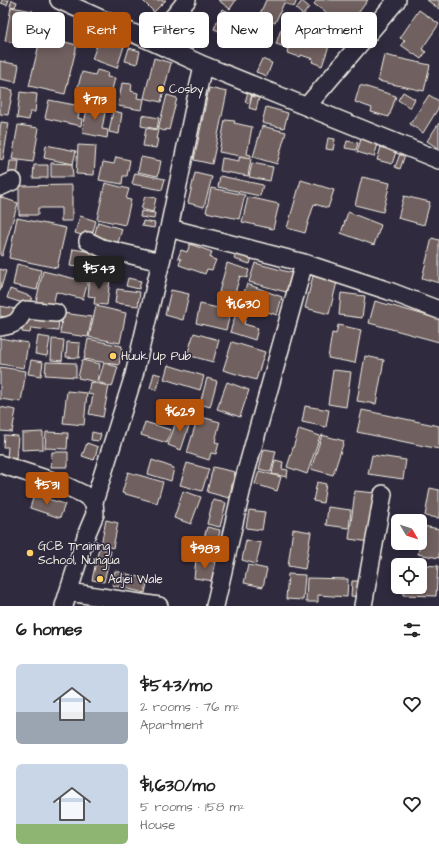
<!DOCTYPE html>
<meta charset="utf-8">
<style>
:root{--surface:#fff;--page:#f6f6f6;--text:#222;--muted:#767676;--accent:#b45309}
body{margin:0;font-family:"Architects Daughter",sans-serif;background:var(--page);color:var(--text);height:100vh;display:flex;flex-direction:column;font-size:15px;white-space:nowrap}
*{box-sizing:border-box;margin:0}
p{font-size:13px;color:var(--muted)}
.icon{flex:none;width:22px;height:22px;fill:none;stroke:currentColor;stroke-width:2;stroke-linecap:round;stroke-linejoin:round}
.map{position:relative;height:606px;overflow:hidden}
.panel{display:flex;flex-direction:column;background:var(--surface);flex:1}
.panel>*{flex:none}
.hud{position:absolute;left:12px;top:12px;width:415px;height:36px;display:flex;gap:8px}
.needle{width:26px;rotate:129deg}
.buttons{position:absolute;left:391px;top:514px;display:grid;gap:8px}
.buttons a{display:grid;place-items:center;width:36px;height:36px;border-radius:6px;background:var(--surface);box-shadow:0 2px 10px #0003;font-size:20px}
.price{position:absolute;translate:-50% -34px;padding:0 9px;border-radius:4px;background:var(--accent);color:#fff;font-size:13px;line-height:26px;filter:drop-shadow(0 1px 2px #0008)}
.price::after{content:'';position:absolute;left:50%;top:24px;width:12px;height:9px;margin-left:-6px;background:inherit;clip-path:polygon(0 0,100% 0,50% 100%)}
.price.active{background:#222;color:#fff}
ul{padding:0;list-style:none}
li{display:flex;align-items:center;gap:12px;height:100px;padding:0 16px}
li span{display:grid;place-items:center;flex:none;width:112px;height:80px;border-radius:6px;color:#555}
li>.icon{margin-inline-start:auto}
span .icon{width:48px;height:48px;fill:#fffc;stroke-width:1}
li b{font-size:17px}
h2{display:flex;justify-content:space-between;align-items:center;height:48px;padding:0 16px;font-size:17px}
.pill{padding:0 14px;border-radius:6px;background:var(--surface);box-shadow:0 2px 10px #0003;font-size:14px;line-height:36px}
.pill.active{background:var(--accent);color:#fff}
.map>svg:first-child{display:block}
.building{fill:#70615e;stroke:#f4f1e8}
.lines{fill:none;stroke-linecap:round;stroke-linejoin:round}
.minor-casing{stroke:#f4f1e8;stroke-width:20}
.minor{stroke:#2f2a3d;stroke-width:17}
.poi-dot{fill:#ffd166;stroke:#2f2a3d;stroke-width:1.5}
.labels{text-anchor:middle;stroke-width:3;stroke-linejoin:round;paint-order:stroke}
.poi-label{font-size:12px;fill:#f4f1e8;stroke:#2f2a3d;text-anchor:start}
</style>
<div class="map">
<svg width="439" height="606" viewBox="0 0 439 606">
<rect width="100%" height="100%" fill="#2f2a3d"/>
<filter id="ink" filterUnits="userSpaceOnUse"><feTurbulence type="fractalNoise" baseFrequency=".025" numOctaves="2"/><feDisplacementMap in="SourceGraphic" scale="8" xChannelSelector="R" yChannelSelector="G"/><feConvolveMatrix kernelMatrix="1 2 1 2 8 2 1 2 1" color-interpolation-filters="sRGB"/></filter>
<g filter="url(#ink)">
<path class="building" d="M2,0H9L7,5L1,3Z
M12,0L17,2L15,7L10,6Z
M142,0H166L154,12Z
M218,0H236L230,9Z
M266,0H297L294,7L284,3L275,23L259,16Z
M317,0H368L347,28L314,4Z
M427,0H439V9Z
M302,1L309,7L303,15L296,9Z
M11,7L33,11L26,45L5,41Z
M222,9L268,29L260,48L214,29Z
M419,10L439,24L422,49L426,52L421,59L401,45L405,40L400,38Z
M289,26L311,33L309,38L315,40L317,36L327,39L325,45L329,46L322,66L312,62L313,59L301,55L300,57L287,53L288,48L276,44L281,29L287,31Z
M101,34L125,43L117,68L92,59Z
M41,36L77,45L65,94L29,86Z
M129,48L140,51L137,64L125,61Z
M384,55L430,65L424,91L378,81Z
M154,58L171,63L161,102L144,98Z
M262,59L272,63L267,76L256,72Z
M0,61L19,65L16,82L0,79Z
M97,70L108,73L107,77L115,78L109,102L76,94L82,72L95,75Z
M122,83L132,84L131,91L138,93L137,98L144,99L142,110L118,106Z
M360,85L396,96L389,117L371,112L372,108L355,102Z
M0,88L13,90L8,115L0,114Z
M209,88L227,92L212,164L194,160Z
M20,92L37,94L35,112H30L29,120L17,118Z
M248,92L252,93L250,103L245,102Z
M403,92L415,99L410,108L398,100Z
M167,95L177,98L169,130L166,129L165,131L158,129Z
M429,95L439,101V107L423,133L410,124Z
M252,96L259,98L256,110L249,108Z
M49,100L80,106L78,118L82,119L81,126L45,118Z
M88,104L106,107L102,129L108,130L107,138L82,133Z
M266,107L288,113L284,128L262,123Z
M113,111L122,113L119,134L109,132Z
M142,115L159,118L157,129L141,126Z
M225,120L235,121L234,123L252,127L247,154L251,155V158L219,152Z
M1,122L9,123L3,160L0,159V130Z
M439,123V149L427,141Z
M18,125L39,128L33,162L12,159Z
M262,126L286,132L277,164L253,157Z
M146,128L158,130L156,139H158L156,148L143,146Z
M328,138L335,139L333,150L326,149Z
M361,139L378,144L374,157L357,152Z
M347,141L358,143L356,150L345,148Z
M46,145L76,151L73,164L44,158Z
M78,145L96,146L94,175L76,174Z
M381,147L396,152L392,164L377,160Z
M401,151L406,152L400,169L395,167Z
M116,157L130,160L127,176H123L122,184L99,180L103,162L114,164Z
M141,157L161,161L158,176L138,172Z
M239,157L251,159L248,176L220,171L222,158L239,161Z
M10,161H19L17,179L8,178Z
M51,163L72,164L73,177H51Z
M252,163L273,167L270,181L249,177Z
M34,165H48V178H33Z
M135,173L165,179L162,190L132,184Z
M195,173L212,177L204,207L188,203Z
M220,176L263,185L260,196L218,187Z
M362,177L390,183L383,212L355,205Z
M301,180L334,190L328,208L314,204L305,233L287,228Z
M105,183L129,189L126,199L131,200L125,225L97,219Z
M72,185V221H61V208H38V215H19V186Z
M211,188L245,195L239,219L206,212Z
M145,196L156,198L153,212L141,209Z
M404,196L430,202L424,225L398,218Z
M0,197L18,203L2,256L0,255Z
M248,197L279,204L273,229L242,222Z
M141,211L155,213L154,219L140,217Z
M348,212L381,225L374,245L341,233Z
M80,216L96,221L91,238L75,233Z
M17,218L66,228L57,268L9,258Z
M143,221L155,223L154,228L142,226Z
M98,222L122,229L118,243L94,237Z
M432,238L439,240V283L422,278Z
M190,244L212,252L210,258L216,260L212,270L207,269L205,274L179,265L181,259L178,258L181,250L187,252Z
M73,249L115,256L113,272L70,266Z
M236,254L252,258L250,264L234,259Z
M227,263L249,270L247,278L240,276L234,296L219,292Z
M255,263L292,273L286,292L249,282Z
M17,264L41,270L37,290L13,285Z
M0,269L6,271L0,291Z
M43,271L88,282L83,299L56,292L52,310L35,306Z
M90,276L110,279L107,305L94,304L95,297L88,296Z
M313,276L337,282L329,314L305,308Z
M128,278L141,281L139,289L126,286Z
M247,284L282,297L277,315L240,303Z
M10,289L32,297L29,305L7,298Z
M117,289L140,292L138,306L115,303Z
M171,290L189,294L183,320L165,315Z
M341,293L365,296L362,318L339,315Z
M375,301L439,319V342L369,323Z
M200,304L231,311L226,330L196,323Z
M0,306L16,309L14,319L0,316Z
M96,306L126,313L120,343L89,337Z
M238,307L248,310L244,324L258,328L255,340L230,332Z
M63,313L92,317L88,337L60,333Z
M24,314L59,318L58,331L31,328L30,333L22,332Z
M338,325L361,330L355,363L328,358L332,333L336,334Z
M194,333L219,340L213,362L187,355Z
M38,336L50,338L47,356L35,354Z
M0,338L28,343L24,368L0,364Z
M52,339L64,340L62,361L51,360Z
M88,339L122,346L119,365L84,359Z
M67,342L80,343L79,358L66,357Z
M232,342L265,352L256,380L223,370Z
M365,356L384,360L376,404L357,401Z
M31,360L43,362L41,376L28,374Z
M82,360L100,364L97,382L78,378Z
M46,362L76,363V377L45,375Z
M104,363L118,367L112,387L98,382Z
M168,365L204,376L200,390L164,379Z
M0,367L26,371L21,402L0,399Z
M333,370L351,372L346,407L328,404Z
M154,373L161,375L157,390L150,388Z
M207,378L217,381L210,407L200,404Z
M90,382L109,386L103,417L89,414L93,395L88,394Z
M227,382L249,390L240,417L217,409Z
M67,391L87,393L84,425L63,423Z
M305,406L329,410L326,427L302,422Z
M0,407L16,410L12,432L0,431Z
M362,410L439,426V449L357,432Z
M178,416L191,420L181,450L168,445Z
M198,416L220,422L215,442L219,443L216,454L211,453L209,460L187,453Z
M145,422L171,430L167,443L141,435Z
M299,429L320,436L307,474L287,467Z
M43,432V449L22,450V433Z
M46,432L68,433L67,449L45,448Z
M92,432L101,434L99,441L91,440Z
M4,435L18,436L16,459L7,458L8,447H3Z
M322,435L344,441L333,475L311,469Z
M87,443L98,447L94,460L82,456Z
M264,449L276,451L271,472L259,469Z
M52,452H68V467H51Z
M372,455L406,460L403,479L368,474Z
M152,460L174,468L171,481L148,474Z
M275,460L283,462L282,469L288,470L287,477L272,474Z
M187,463L209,469L202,491L180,485Z
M213,467L235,472L229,498L207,492Z
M259,471L281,477L277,491L255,484Z
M128,472L163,482L157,503L122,493Z
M317,482L326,484L323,503L313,501Z
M430,488L439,490V518L425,516Z
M183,491L201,497L191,524L174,518Z
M355,491L376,493L370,542L349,539Z
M34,495L65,504L60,518L30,508Z
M213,500L226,503L220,527L207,524Z
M328,507L351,510L349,528L326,525Z
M249,510L265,512L262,530L246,528Z
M106,520L118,523L113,548L101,545Z
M423,526L439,529V558L418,554Z
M207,527L220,530L217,545L203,542Z
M293,529L311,532L305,569L288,566Z
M246,540L261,543L256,564L242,560Z
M99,548L111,551L104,582L92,580Z
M196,559L217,562L214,581L194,578Z
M248,565L267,569L263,587L244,583Z
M420,565L438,566L436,596L403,595L404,587H420Z
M115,571L148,579L145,593L112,585Z
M288,574L305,575L303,600L286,599Z
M307,578L348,579L347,597L318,595V602H306Z
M352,581H360L359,597L351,596Z"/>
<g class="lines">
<defs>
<path id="minor" d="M59,0L153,42L203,65L439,160
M153,42L187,0
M307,106L397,0
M0,187L13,181
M169,228L304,263L389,291L439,310
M88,241L102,248L161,262
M0,327C6,326 14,325 18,320C21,317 22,313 26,310L56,313
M0,464L62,484L83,494L94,502
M69,592L159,606
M64,606L87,533L95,514L94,502L134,375L169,228L203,65
M215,606L244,479L304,263
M363,606L383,494"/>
</defs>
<use href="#minor" class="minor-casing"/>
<use href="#minor" class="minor"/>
</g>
</g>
<g class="poi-dot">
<circle cx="161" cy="89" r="4"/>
<circle cx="113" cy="356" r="4"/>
<circle cx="30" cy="553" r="4"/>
<circle cx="100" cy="579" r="4"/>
</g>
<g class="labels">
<g class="poi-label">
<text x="169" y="93">Cosby</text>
<text x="121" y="360">Huuk Up Pub</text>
<text x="38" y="550">GCB Training<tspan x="38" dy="14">School, Nungua</tspan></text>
<text x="108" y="583">Adjei Wale</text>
</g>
</g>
</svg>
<div class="buttons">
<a><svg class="needle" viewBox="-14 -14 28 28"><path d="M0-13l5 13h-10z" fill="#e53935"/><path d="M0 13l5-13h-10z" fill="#767676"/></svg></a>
<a><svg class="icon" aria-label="locate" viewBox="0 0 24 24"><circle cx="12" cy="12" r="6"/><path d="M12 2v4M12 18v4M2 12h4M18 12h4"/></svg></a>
</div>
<b class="price" style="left:95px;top:121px">$713</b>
<b class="price active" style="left:99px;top:290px">$543</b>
<b class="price" style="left:243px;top:325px">$1,630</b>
<b class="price" style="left:180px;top:433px">$629</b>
<b class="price" style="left:47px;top:506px">$531</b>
<b class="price" style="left:205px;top:570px">$983</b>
<div class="hud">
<a class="pill">Buy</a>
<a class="pill active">Rent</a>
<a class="pill">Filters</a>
<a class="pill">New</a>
<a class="pill">Apartment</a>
</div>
</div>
<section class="panel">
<h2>6 homes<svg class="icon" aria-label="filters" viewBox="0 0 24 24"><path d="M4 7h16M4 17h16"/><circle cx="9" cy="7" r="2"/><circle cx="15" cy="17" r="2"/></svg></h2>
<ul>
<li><span style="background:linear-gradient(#c9d6e8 60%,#9aa5b1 0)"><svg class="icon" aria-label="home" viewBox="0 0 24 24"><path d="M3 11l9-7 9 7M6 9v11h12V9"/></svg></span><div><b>$543/mo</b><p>2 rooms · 76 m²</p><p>Apartment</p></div><svg class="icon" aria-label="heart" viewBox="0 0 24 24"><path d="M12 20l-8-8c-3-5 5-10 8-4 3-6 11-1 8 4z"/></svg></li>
<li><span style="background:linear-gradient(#c9d6e8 75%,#8fb573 0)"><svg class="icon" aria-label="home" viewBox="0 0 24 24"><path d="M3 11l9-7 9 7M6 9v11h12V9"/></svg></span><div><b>$1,630/mo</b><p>5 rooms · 158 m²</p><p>House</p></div><svg class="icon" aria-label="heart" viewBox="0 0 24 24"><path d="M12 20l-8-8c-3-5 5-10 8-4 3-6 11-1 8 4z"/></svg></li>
</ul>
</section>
